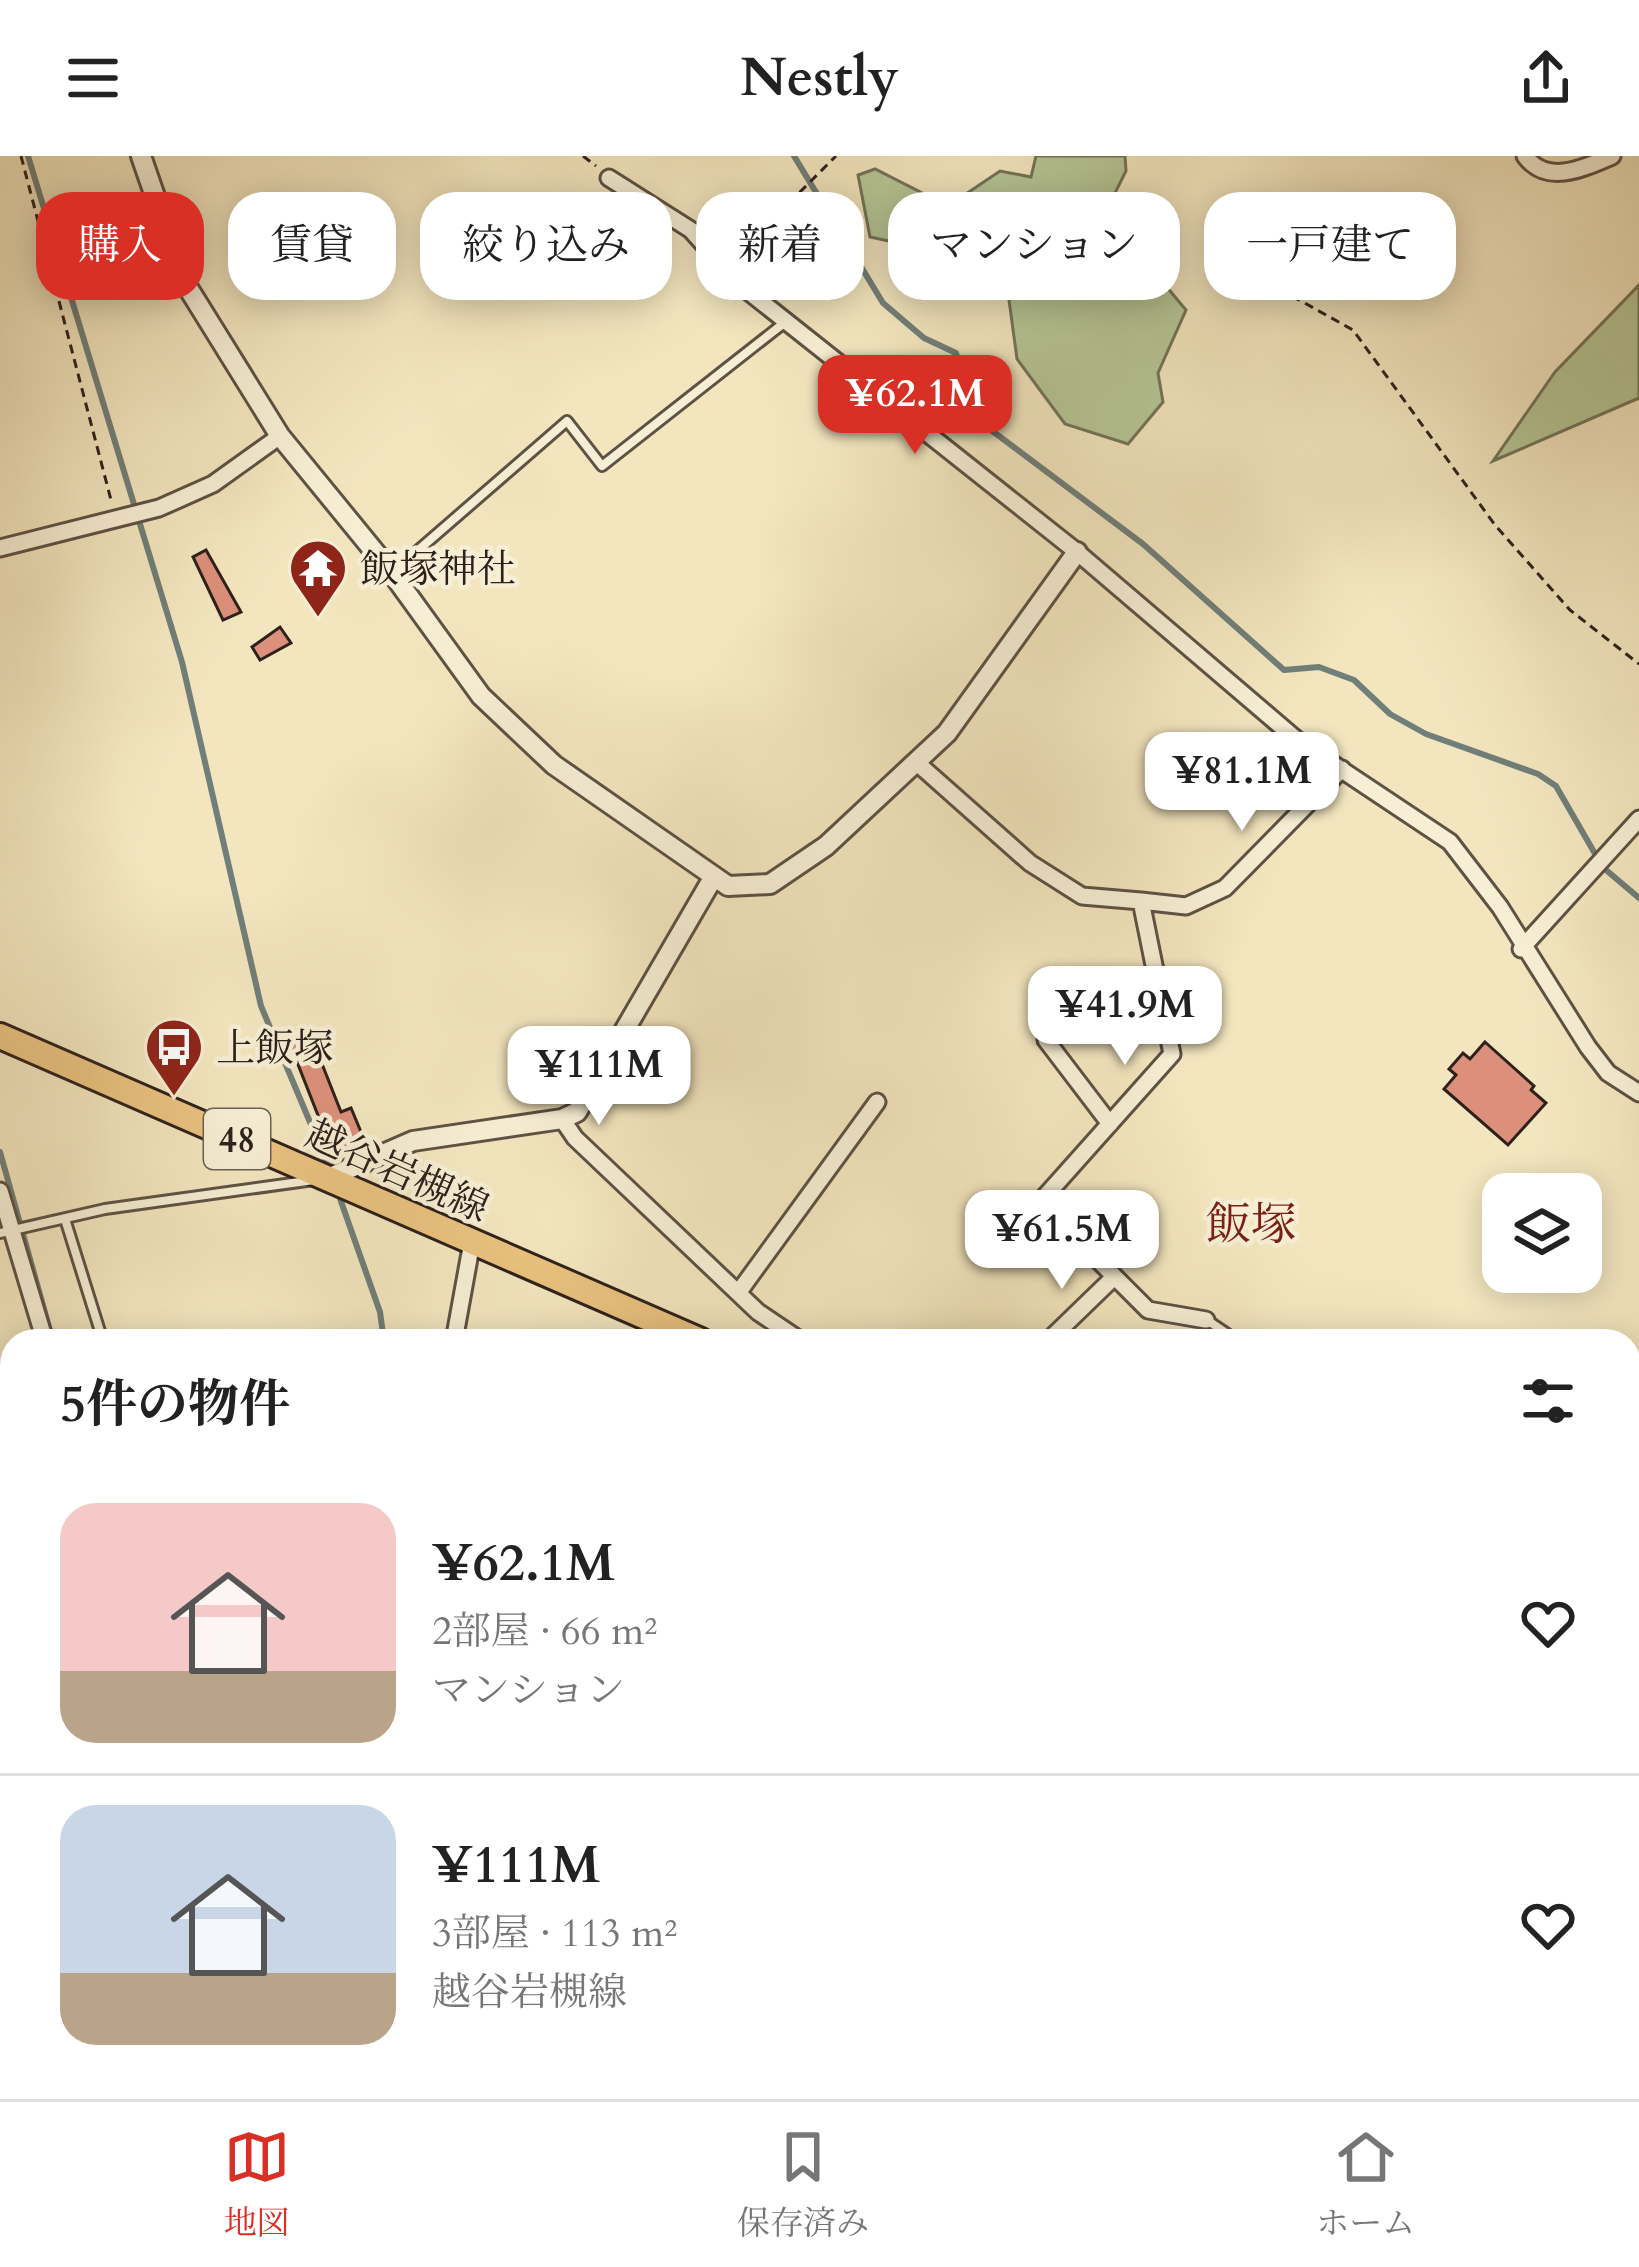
<!DOCTYPE html>
<html lang="ja">
<meta charset="utf-8">
<style>
:root{--surface:#fff;--page:#f2f2f2;--text:#222;--muted:#767676;--line:#e0e0e0;--accent:#d93025}
body{margin:0;font-family:Cardo,"Noto Serif JP",serif;background:var(--page);color:var(--text);height:100vh;display:flex;flex-direction:column;font-size:45px;white-space:nowrap}
*{box-sizing:border-box;margin:0}
p{font-size:39px;color:var(--muted)}
.icon{flex:none;width:66px;height:66px;fill:none;stroke:currentColor;stroke-width:2;stroke-linecap:round;stroke-linejoin:round}
.map{position:relative;flex:1;overflow:hidden}
.panel{position:absolute;left:0px;top:1173px;width:1641px;height:771px;display:flex;flex-direction:column;background:var(--surface);border-radius:36px 36px 0 0;box-shadow:0 6px 30px #0003}
.panel>*{flex:none}
.hud{position:absolute;left:36px;top:36px;width:1569px;height:108px;display:flex;gap:24px}
.tools{position:absolute;left:1482px;top:1017px;display:grid;gap:24px}
.tools a{display:grid;place-items:center;width:120px;height:120px;border-radius:24px;background:var(--surface);box-shadow:0 6px 30px #0003;font-size:60px}
.price{position:absolute;translate:-50% -102px;padding:0 27px;border-radius:24px;background:#fff;color:#222;font-size:39px;line-height:78px;filter:drop-shadow(0 3px 6px #0008)}
.price::after{content:'';position:absolute;left:50%;top:72px;width:36px;height:27px;margin-left:-18px;background:inherit;clip-path:polygon(0 0,100% 0,50% 100%)}
.price.selected{background:var(--accent);color:#fff}
ul{padding:0;list-style:none}
li{display:flex;align-items:center;gap:36px;height:300px;padding:0 60px}
li+li{border-top:3px solid var(--line)}
li span{display:grid;place-items:center;flex:none;width:336px;height:240px;border-radius:36px;color:#555}
li>.icon{margin-inline-start:auto}
span .icon{width:144px;height:144px;fill:#fffc;stroke-width:1}
li b{font-size:51px}
h2{display:flex;justify-content:space-between;align-items:center;height:144px;padding:0 60px;font-size:51px}
.tag{padding:0 42px;border-radius:36px;background:var(--surface);box-shadow:0 6px 30px #0003;font-size:42px;line-height:108px}
.tag.selected{background:var(--accent);color:#fff}
header{display:flex;justify-content:space-between;align-items:center;height:156px;padding:0 60px;background:var(--surface);font-size:54px;font-weight:600}
.menu{display:flex;justify-content:space-around;align-items:center;height:168px;border-top:3px solid var(--line);background:var(--surface);font-size:33px;color:var(--muted)}
.menu a{display:grid;justify-items:center;gap:6px}
.menu .selected{color:var(--accent)}
.map>svg:first-child{display:block}
.green{fill:#b6c696;stroke:#727458;stroke-width:3}
.lines{fill:none;stroke-linecap:round;stroke-linejoin:round}
.stream{stroke:#707f79;stroke-width:6}
.building{fill:#dc907b;stroke:#2d211b;stroke-width:3}
.service-casing{stroke:#5e5244;stroke-width:14}
.minor-casing{stroke:#5e5244;stroke-width:21}
.tertiary-casing{stroke:#5e5244;stroke-width:24}
.primary-casing{stroke:#2d211b;stroke-width:30}
.path{stroke:#2d211b;stroke-width:3;stroke-dasharray:9 6;stroke-linecap:butt}
.service{stroke:#f7efd5;stroke-width:8}
.minor{stroke:#f7efd5;stroke-width:15}
.tertiary{stroke:#f7efd5;stroke-width:18}
.primary{stroke:#eac380;stroke-width:24}
.labels{text-anchor:middle;stroke-width:9;stroke-linejoin:round;paint-order:stroke}
.shield{fill:#f7efd5;stroke:#6a5f53;stroke-width:3}
.shield-label{font-size:36px;font-weight:bold;fill:#2d211b}
.poi-label{font-size:39px;fill:#2d211b;stroke:#f7efd5;text-anchor:start}
.street-label{font-size:39px;fill:#2d211b;stroke:#f7efd5}
.quarter-label{font-size:45px;fill:#7a1f14;stroke:#f7efd5}
</style>
<header><svg class="icon" aria-label="menu" viewBox="0 0 24 24"><path d="M4 6h16M4 12h16M4 18h16"/></svg>Nestly<svg class="icon" aria-label="share" viewBox="0 0 24 24"><path d="M12 15V3M7 8l5-5 5 5M5 13v7h14v-7"/></svg></header>
<div class="map">
<svg width="1639" height="1943" viewBox="0 0 1639 1943">
<rect width="100%" height="100%" fill="#f3e6bf"/>
<filter id="stains"><feTurbulence type="fractalNoise" baseFrequency=".00167" numOctaves="4"/><feColorMatrix values="0 0 0 0 .2 0 0 0 0 .09 0 0 0 0 .02 0 0 0 .5 -.17"/></filter>
<radialGradient id="worn" r=".72"><stop offset=".6" stop-color="#630" stop-opacity="0"/><stop offset="1" stop-color="#630" stop-opacity=".3"/></radialGradient>
<path class="green" d="M1036,0H1125L1126,15L1105,57L1186,154L1158,217L1163,246L1128,288L1065,268L1017,203L1009,144L1013,101L962,76L930,94L870,81L858,19L875,13L948,50L1000,15L1031,21Z
M1639,129V242L1493,305L1555,216Z"/>
<g class="lines">
<path class="stream" d="M28,0L182,506L261,850L331,1016
M794,0L883,147L924,182L956,197L960,212L944,245L983,268L1143,388L1284,514L1319,511L1354,524L1390,558L1426,578L1538,618L1556,630L1594,696
M1606,714L1639,742
M0,996L53,1185
M337,1034L380,1156L384,1185
M286,1932L290,1943
M504,1932L506,1943"/>
</g>
<path class="building" d="M206,394L241,456L223,464L193,401Z
M280,471L291,487L260,504L252,491Z
M311,880L341,956L351,952L366,988L334,1000L290,888Z
M1485,886L1534,930L1531,934L1546,947L1508,989L1444,933L1456,919L1449,913L1463,897L1470,903Z"/>
<g class="lines">
<defs>
<path id="service" d="M393,416L567,265L602,310L784,167
M65,1063L103,1185
M0,1077L105,1053L314,1024
M1207,1164L1238,1185
M0,1345L12,1341
M1629,1389L1639,1395
M560,1932V1943"/>
<path id="minor" d="M1525,0C1547,30 1584,12 1612,0
M609,22L691,74L739,128L1077,396L1297,584L1450,686L1500,751L1588,891L1608,917L1639,937
M0,392L159,352L213,328L280,280
M916,606L1030,707L1082,740L1141,745L1172,898L1040,1046L1148,1154L1206,1164
M1141,745L1186,750L1225,732L1342,613
M1521,793L1639,663
M562,963L575,982L758,1156L801,1185
M1110,968L1046,884L1158,828
M0,1035L45,1185
M738,1137L877,946
M454,1185L472,1086
M1048,1185L1112,1123
M1629,1343L1639,1331
M1629,1875L1639,1864
M843,1932V1943"/>
<path id="tertiary" d="M141,0L185,127L280,280L392,417L481,540L554,609L728,730L770,728L826,690L947,577L1077,396
M328,1022L413,985L562,963L577,956L713,722"/>
<path id="primary" d="M0,880L701,1185
M1629,1672L1639,1678"/>
</defs>
<use href="#service" class="service-casing"/>
<use href="#minor" class="minor-casing"/>
<use href="#tertiary" class="tertiary-casing"/>
<use href="#primary" class="primary-casing"/>
<path class="path" d="M21,0L111,344
M583,0L596,10
M736,100L836,0
M1292,140L1353,174L1495,369L1570,454L1639,508
M0,1627L12,1623
M275,1932L278,1943
M1106,1932L1107,1943"/>
<use href="#service" class="service"/>
<use href="#minor" class="minor"/>
<use href="#tertiary" class="tertiary"/>
<use href="#primary" class="primary"/>
</g>
<defs>
<symbol id="temple-pin" viewBox="-11 -11 22 30"><path d="M0 17L-7.5 6A9.5 9.5 0 1 1 7.5 6Z" fill="#8f2418" stroke="#f7efd5"/><path d="M0-6L5-2H3V0L6.5 2.5H4V6H1.5V3h-3V6H-4V2.5H-6.5L-3 0V-2H-5Z" fill="#fff"/></symbol>
<symbol id="bus-pin" viewBox="-11 -11 22 30"><path d="M0 17L-7.5 6A9.5 9.5 0 1 1 7.5 6Z" fill="#8f2418" stroke="#f7efd5"/><path d="M-5-6H5V4H4V6H2V4H-2V6H-4V4H-5ZM-3.5-4V0h7V-4ZM-3.5 1.2v1.5H-2V1.2ZM2 1.2v1.5H3.5V1.2Z" fill="#fff"/></symbol>
</defs>
<g fill-rule="evenodd">
<use href="#temple-pin" x="285" y="379" width="66" height="90"/>
<use href="#bus-pin" x="141" y="858" width="66" height="90"/>
</g>
<g class="labels">
<rect class="shield" x="204" y="953" width="66" height="60" rx="9"/>
<g class="shield-label">
<text x="237" y="996">48</text>
</g>
<g class="poi-label">
<text x="360" y="426">飯塚神社</text>
<text x="216" y="905">上飯塚</text>
</g>
<g class="street-label">
<text transform="translate(398 1014) rotate(24)" y="14">越谷岩槻線</text>
</g>
<g class="quarter-label">
<text x="1251" y="1083">飯塚</text>
</g>
</g>
<rect width="100%" height="100%" filter="url(#stains)"/>
<rect width="100%" height="100%" fill="url(#worn)"/>
</svg>
<div class="tools">
<a><svg class="icon" aria-label="layers" viewBox="0 0 24 24"><path d="M12 4l9 5-9 5-9-5zM3 14l9 5 9-5"/></svg></a>
</div>
<b class="price selected" style="left:915px;top:301px">¥62.1M</b>
<b class="price" style="left:1242px;top:678px">¥81.1M</b>
<b class="price" style="left:1125px;top:912px">¥41.9M</b>
<b class="price" style="left:599px;top:972px">¥111M</b>
<b class="price" style="left:1062px;top:1136px">¥61.5M</b>
<div class="hud">
<a class="tag selected">購入</a>
<a class="tag">賃貸</a>
<a class="tag">絞り込み</a>
<a class="tag">新着</a>
<a class="tag">マンション</a>
<a class="tag">一戸建て</a>
</div>
<section class="panel">
<h2>5件の物件<svg class="icon" aria-label="filters" viewBox="0 0 24 24"><path d="M4 7h16M4 17h16"/><circle cx="9" cy="7" r="2"/><circle cx="15" cy="17" r="2"/></svg></h2>
<ul>
<li><span style="background:linear-gradient(#f6c9c9 70%,#b9a48a 0)"><svg class="icon" aria-label="home" viewBox="0 0 24 24"><path d="M3 11l9-7 9 7M6 9v11h12V9"/></svg></span><div><b>¥62.1M</b><p>2部屋 · 66 m²</p><p>マンション</p></div><svg class="icon" aria-label="heart" viewBox="0 0 24 24"><path d="M12 20l-8-8c-3-5 5-10 8-4 3-6 11-1 8 4z"/></svg></li>
<li><span style="background:linear-gradient(#c9d6e8 70%,#b9a48a 0)"><svg class="icon" aria-label="home" viewBox="0 0 24 24"><path d="M3 11l9-7 9 7M6 9v11h12V9"/></svg></span><div><b>¥111M</b><p>3部屋 · 113 m²</p><p>越谷岩槻線</p></div><svg class="icon" aria-label="heart" viewBox="0 0 24 24"><path d="M12 20l-8-8c-3-5 5-10 8-4 3-6 11-1 8 4z"/></svg></li>
</ul>
</section>
</div>
<nav class="menu">
<a class="selected"><svg class="icon" aria-label="map" viewBox="0 0 24 24"><path d="M3 6l6-2 6 2 6-2v14l-6 2-6-2-6 2zM9 4v14M15 6v14"/></svg>地図</a>
<a><svg class="icon" aria-label="saved" viewBox="0 0 24 24"><path d="M7 4h10v16l-5-4-5 4z"/></svg>保存済み</a>
<a><svg class="icon" aria-label="home" viewBox="0 0 24 24"><path d="M3 11l9-7 9 7M6 9v11h12V9"/></svg>ホーム</a>
</nav>
